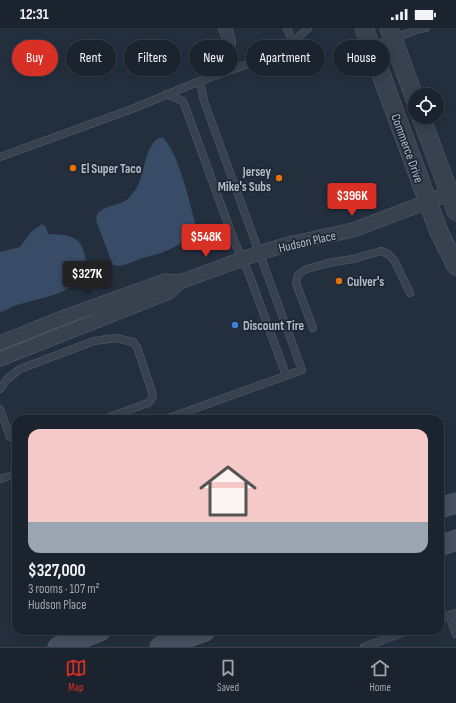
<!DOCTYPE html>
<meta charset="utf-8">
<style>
:root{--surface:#1b232e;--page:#282f3a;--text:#f1f3f6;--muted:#a0a4aa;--line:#39404a;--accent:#d93025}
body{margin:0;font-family:"Sofia Sans Condensed",sans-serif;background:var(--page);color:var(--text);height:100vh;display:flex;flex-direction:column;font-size:15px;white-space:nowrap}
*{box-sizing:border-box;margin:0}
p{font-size:13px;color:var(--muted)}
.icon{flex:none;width:22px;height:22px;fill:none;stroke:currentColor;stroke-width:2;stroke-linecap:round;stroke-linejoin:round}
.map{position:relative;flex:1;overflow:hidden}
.panel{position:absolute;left:12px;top:387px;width:432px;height:220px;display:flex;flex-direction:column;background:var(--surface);border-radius:12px;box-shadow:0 2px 10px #0003,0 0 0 1px var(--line)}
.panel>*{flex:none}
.banner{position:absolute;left:12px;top:12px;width:432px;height:36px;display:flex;gap:8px}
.fabs{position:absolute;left:408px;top:60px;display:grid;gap:8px}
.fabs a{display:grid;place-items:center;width:36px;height:36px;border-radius:50%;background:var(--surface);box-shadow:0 2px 10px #0003,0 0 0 1px var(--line);font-size:20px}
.price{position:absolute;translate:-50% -34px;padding:0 9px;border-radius:4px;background:var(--accent);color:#fff;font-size:13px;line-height:26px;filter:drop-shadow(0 1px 2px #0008)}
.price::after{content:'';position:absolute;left:50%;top:24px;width:12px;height:9px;margin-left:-6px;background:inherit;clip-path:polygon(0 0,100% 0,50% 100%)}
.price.on{background:#222;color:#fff}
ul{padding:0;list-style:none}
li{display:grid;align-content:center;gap:8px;height:212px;padding:0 16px}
li span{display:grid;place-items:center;height:124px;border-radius:12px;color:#555}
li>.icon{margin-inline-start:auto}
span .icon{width:72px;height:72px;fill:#fffc;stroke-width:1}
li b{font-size:17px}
.chip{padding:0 14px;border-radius:18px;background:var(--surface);box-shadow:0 2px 10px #0003,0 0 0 1px var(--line);font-size:14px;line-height:36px}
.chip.on{background:var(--accent);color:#fff}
.status{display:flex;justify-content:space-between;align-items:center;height:28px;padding:0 20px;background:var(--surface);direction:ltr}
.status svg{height:11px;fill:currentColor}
.tabs{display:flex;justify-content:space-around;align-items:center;height:56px;border-top:1px solid var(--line);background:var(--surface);font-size:11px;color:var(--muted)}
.tabs a{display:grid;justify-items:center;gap:2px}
.tabs .on{color:var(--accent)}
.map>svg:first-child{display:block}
.water{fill:#394c67}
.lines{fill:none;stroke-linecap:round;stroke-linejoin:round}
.service-casing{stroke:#565f6c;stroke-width:8}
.minor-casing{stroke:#565f6c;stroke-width:15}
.tertiary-casing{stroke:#565f6c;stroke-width:19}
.secondary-casing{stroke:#565f6c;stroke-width:21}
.service{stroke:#38414e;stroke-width:7}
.minor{stroke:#38414e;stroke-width:14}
.tertiary{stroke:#38414e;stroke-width:18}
.secondary{stroke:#465061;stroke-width:20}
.food-dot{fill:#e8710a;stroke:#1d2633;stroke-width:1.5}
.shop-dot{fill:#3f7fe0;stroke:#1d2633;stroke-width:1.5}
.labels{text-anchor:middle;stroke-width:3.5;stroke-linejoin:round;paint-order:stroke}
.street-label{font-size:13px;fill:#b4bcc9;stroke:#1d2633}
.poi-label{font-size:13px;font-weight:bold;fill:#b4bcc9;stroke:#1d2633;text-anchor:start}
</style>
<div class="status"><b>12:31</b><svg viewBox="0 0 49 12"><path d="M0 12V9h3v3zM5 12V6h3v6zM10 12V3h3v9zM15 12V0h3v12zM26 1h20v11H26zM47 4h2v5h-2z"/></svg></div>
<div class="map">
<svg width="456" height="619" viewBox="0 0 456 619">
<rect width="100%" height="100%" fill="#242f3e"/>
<path class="water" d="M158,110H163C178,124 189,172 195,194C195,198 195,202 193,206C188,213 169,222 161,225C155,227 149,228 143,230C133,233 123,240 113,237L97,195C92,177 118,180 129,170C148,151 140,126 158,110Z
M42,196L46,199L48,206C83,207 83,214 88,246C64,269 45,268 14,278C9,280 5,283 0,284V224L20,219L31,204Z"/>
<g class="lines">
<defs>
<path id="service" d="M222,0L236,40
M228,0L232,13L231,21
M293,15L308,0
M371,19L419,1L426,0
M166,66L183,73L235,215L249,246L286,347
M0,129L132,81L200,53L279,25L293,15L287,0
M313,300L296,255L298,247L304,242L328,235L353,231L381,223L388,226L394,232L410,265
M0,361L7,351L20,341L94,313L116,310L133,314L137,319L152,364L153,369L148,375L104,391
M0,381L10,409L16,406
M166,391L302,342L204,73L200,53
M0,451L16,446
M449,587L456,606
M440,591L456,585
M364,619L407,603"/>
<path id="minor" d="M0,315L62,290L165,253L180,254
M0,331L169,264L180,254L259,225L289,216L353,202L456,163"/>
<path id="tertiary" d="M364,0L439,204L456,238
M389,0L415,71
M421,89L456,183"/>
<path id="secondary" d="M440,480L456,475
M440,518L456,512
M58,619L100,603
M160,619L205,603"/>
</defs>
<use href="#service" class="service-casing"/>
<use href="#minor" class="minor-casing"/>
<use href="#tertiary" class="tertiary-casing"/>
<use href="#secondary" class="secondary-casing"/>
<use href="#service" class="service"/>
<use href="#minor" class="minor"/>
<use href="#tertiary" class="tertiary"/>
<use href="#secondary" class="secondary"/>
</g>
<g class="food-dot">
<circle cx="73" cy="140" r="4"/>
<circle cx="279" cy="150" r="4"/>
<circle cx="339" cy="253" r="4"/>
</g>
<circle class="shop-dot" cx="235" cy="297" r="4"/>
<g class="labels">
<g class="street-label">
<text transform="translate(408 120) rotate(70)" y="5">Commerce Drive</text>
<text transform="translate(307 213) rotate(-13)" y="5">Hudson Place</text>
</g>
<g class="poi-label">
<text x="81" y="145">El Super Taco</text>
<text x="271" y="148" text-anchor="end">Jersey<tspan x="271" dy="15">Mike's Subs</tspan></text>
<text x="347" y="258">Culver's</text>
<text x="243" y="302">Discount Tire</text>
</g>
</g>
</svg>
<div class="fabs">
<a><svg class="icon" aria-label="locate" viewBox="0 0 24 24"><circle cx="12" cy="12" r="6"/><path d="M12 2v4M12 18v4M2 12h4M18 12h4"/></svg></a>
</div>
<b class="price" style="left:352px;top:189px">$396K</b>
<b class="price" style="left:206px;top:230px">$548K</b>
<b class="price on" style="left:87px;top:267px">$327K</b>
<div class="banner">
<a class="chip on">Buy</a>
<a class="chip">Rent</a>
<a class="chip">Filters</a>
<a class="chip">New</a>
<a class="chip">Apartment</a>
<a class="chip">House</a>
</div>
<section class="panel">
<ul>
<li><span style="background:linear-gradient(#f6c9c9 75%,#9aa5b1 0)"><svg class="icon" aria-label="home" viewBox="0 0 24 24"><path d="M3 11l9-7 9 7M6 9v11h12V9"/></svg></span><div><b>$327,000</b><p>3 rooms · 107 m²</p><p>Hudson Place</p></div></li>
</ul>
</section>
</div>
<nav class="tabs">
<a class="on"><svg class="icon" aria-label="map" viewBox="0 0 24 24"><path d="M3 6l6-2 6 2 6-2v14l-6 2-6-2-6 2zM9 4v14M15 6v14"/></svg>Map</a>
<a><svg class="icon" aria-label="saved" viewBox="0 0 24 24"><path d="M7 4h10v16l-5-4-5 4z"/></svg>Saved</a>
<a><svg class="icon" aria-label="home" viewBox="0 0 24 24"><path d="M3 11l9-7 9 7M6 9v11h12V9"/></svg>Home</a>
</nav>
